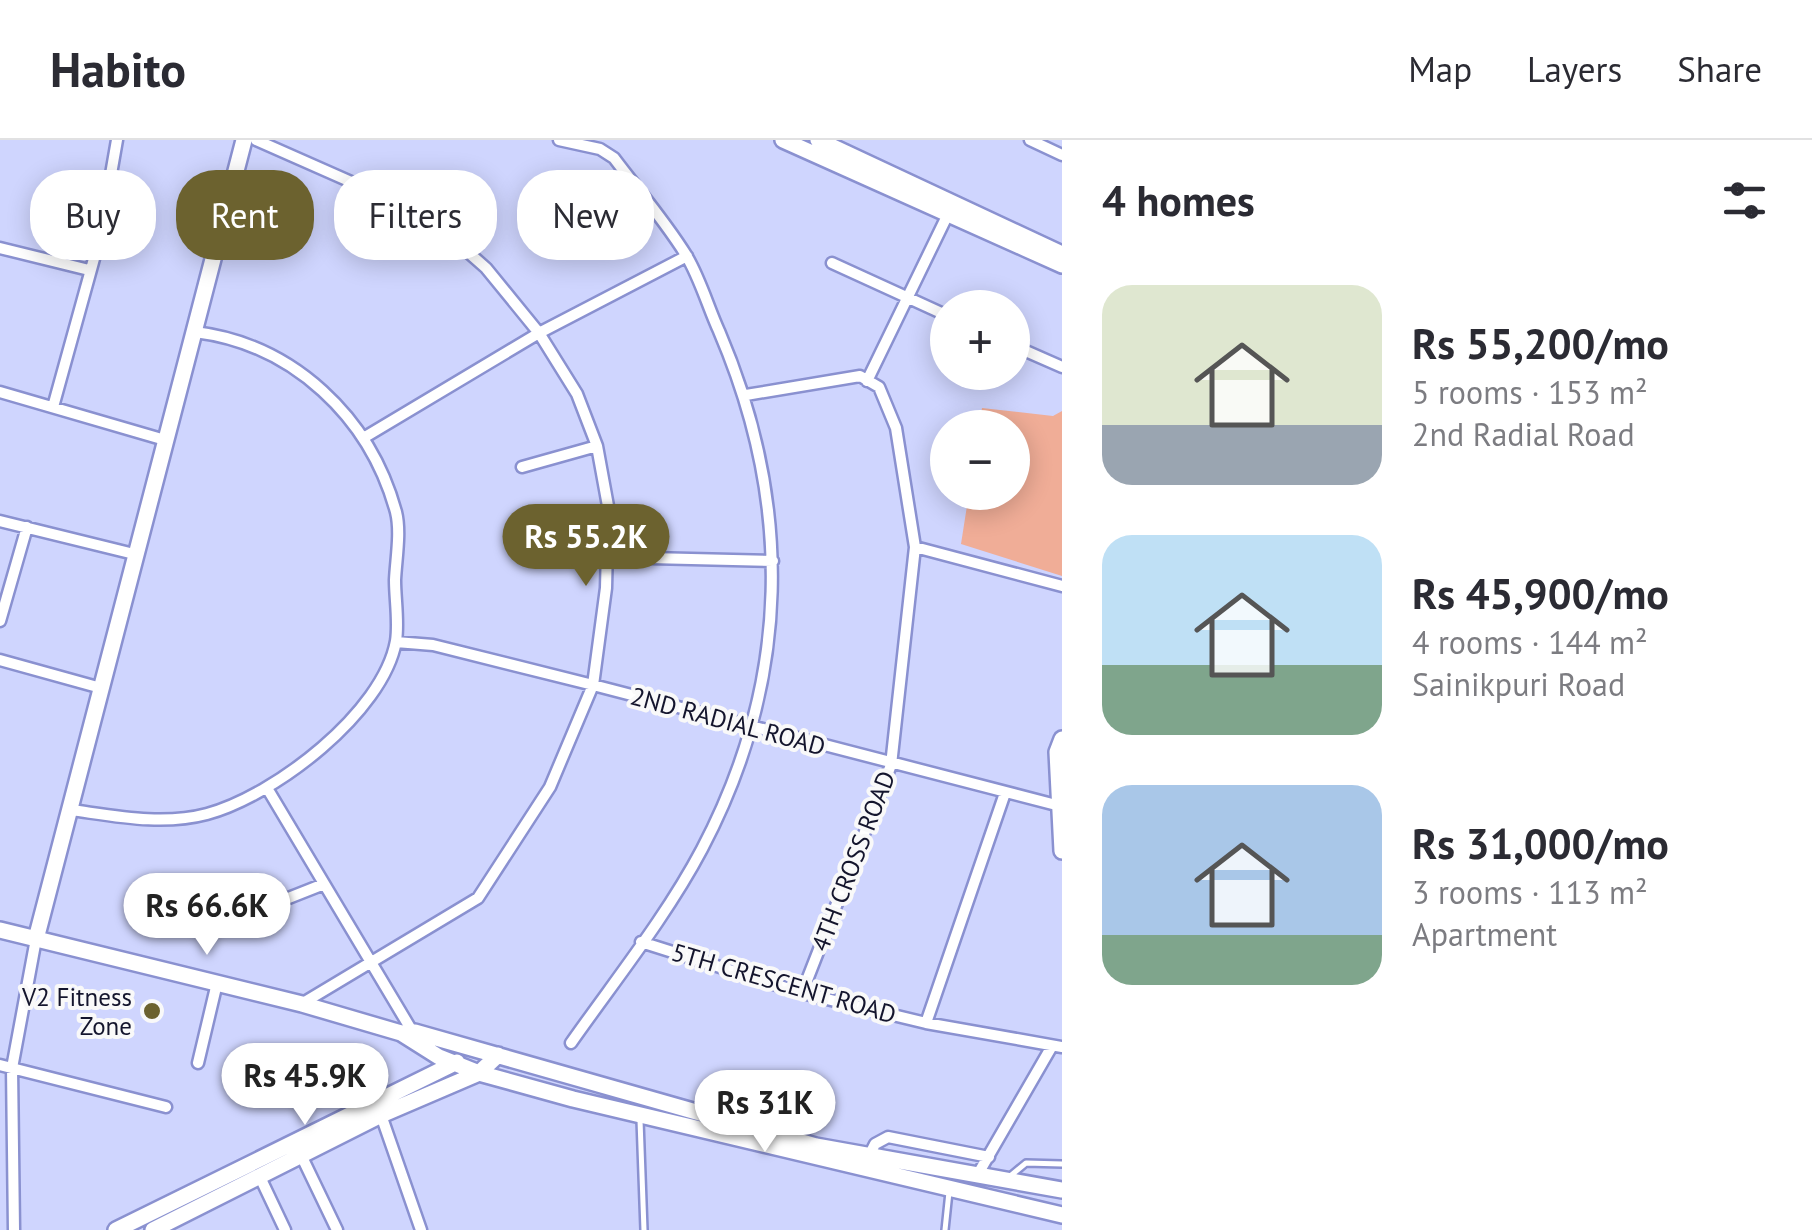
<!DOCTYPE html>
<meta charset="utf-8">
<style>
:root{--surface:#fff;--page:#f2f2f3;--text:#2b2b33;--muted:#7c7c81;--line:#e1e1e2;--accent:#6c622f}
body{margin:0;font-family:"PT Sans",sans-serif;background:var(--page);color:var(--text);height:100vh;display:flex;flex-direction:column;font-size:38px;white-space:nowrap}
*{box-sizing:border-box;margin:0}
p{font-size:32px;color:var(--muted)}
.icon{flex:none;width:55px;height:55px;fill:none;stroke:currentColor;stroke-width:2;stroke-linecap:round;stroke-linejoin:round}
.map{position:relative;flex:1;overflow:hidden}
.drawer{display:flex;flex-direction:column;background:var(--surface);width:750px}
.drawer>*{flex:none}
.top-card{position:absolute;left:30px;top:30px;width:880px;height:90px;display:flex;gap:20px}
.controls{position:absolute;left:930px;top:150px;display:grid;gap:20px}
.controls a{display:grid;place-items:center;width:100px;height:100px;border-radius:50%;background:var(--surface);box-shadow:0 5px 25px #0003;font-size:50px}
.price{position:absolute;translate:-50% -85px;padding:0 22px;border-radius:35px;background:#fff;color:#222;font-size:32px;line-height:65px;filter:drop-shadow(0 2px 5px #0008)}
.price::after{content:'';position:absolute;left:50%;top:60px;width:30px;height:22px;margin-left:-15px;background:inherit;clip-path:polygon(0 0,100% 0,50% 100%)}
.price.on{background:var(--accent);color:#fff}
ul{padding:0;list-style:none}
li{display:flex;align-items:center;gap:30px;height:250px;padding:0 40px}
li span{display:grid;place-items:center;flex:none;width:280px;height:200px;border-radius:30px;color:#555}
li>.icon{margin-inline-start:auto}
span .icon{width:120px;height:120px;fill:#fffc;stroke-width:1}
li b{font-size:42px}
h2{display:flex;justify-content:space-between;align-items:center;height:120px;padding:0 40px;font-size:42px}
.tag{padding:0 35px;border-radius:40px;background:var(--surface);box-shadow:0 5px 25px #0003;font-size:35px;line-height:90px}
.tag.on{background:var(--accent);color:#fff}
header{display:flex;align-items:center;gap:60px;box-sizing:border-box;height:140px;padding:0 50px;background:var(--surface);border-bottom:2px solid var(--line)}
header strong{font-size:48px}
nav{display:flex;gap:55px;margin-inline-start:auto;font-size:35px}
main{display:flex;flex:1;min-height:0}
.map>svg:first-child{display:block}
.green{fill:#f0ad97}
.lines{fill:none;stroke-linecap:round;stroke-linejoin:round}
.lane-casing{stroke:#8a91d0;stroke-width:10}
.street-casing{stroke:#8a91d0;stroke-width:15}
.secondary-casing{stroke:#8a91d0;stroke-width:20}
.lane{stroke:#fff;stroke-width:5}
.street{stroke:#fff;stroke-width:10}
.secondary{stroke:#fff;stroke-width:15}
.poi-dot{fill:#6c622f;stroke:#f9f9f9;stroke-width:4}
.labels{text-anchor:middle;stroke-width:8;stroke-linejoin:round;paint-order:stroke}
.street-label{font-size:25px;fill:#14152d;stroke:#f9f9f9}
.poi-label{font-size:25px;fill:#14152d;stroke:#f9f9f9;text-anchor:end}
</style>
<header>
<strong>Habito</strong>
<nav><a>Map</a><a>Layers</a><a>Share</a></nav>
</header>
<main>
<div class="map">
<svg width="1062" height="1090" viewBox="0 0 1062 1090">
<rect width="100%" height="100%" fill="#cfd5fe"/>
<path class="green" d="M982,268L1053,276L1062,271V436L961,404L969,353L1012,352V288L979,287Z"/>
<g class="lines">
<defs>
<path id="lane" d="M640,980L644,1090
M1009,1037L1026,1023L1062,1024
M945,1090L949,1052"/>
<path id="street" d="M256,0L426,75L486,128L539,193L577,254L597,306L608,366L606,448L593,545L550,647L478,758L303,863
M559,0L600,9L614,18C638,50 665,81 686,115C700,138 708,167 719,191C793,364 791,540 702,709C666,777 616,839 571,903
M1030,0L1062,15
M0,108L89,130
M832,123L948,176
M1012,205L1062,227
M867,241L949,72
M0,252L165,300
M746,255L860,236L879,247L896,288L915,407L891,625L802,853
M53,267L100,97L117,0
M365,297L539,193L687,116
M522,327L597,306
M0,381L134,414
M915,407L1062,446
M608,417L773,421
M0,481L27,387
M396,502L433,505L593,545L1060,666
M0,520L101,548
M267,648L415,896
M71,670C115,676 162,686 207,674C274,656 383,573 396,501C399,482 395,459 395,440C396,419 401,392 396,372C370,277 293,204 195,192
M191,778L253,772L324,744
M641,802L802,853L926,883L1062,907
M926,883L1005,653
M198,923L217,843
M0,925L166,967
M381,975L421,1090
M870,1014L875,1004L888,997L989,1017
M301,1015L337,1090
M978,1034L1052,906
M259,1035L285,1090
M14,1090L12,928L36,799"/>
<path id="secondary" d="M783,0L1062,125
M818,0L1062,114
M1062,599L1057,612L1062,711
M0,790L302,864L401,893L415,892L816,1006L1062,1050
M36,799L244,0
M401,893L439,917L479,933L573,959L1062,1075
M116,1090L457,922
M153,1090L381,975L479,933L498,915"/>
</defs>
<use href="#lane" class="lane-casing"/>
<use href="#street" class="street-casing"/>
<use href="#secondary" class="secondary-casing"/>
<use href="#lane" class="lane"/>
<use href="#street" class="street"/>
<use href="#secondary" class="secondary"/>
</g>
<circle class="poi-dot" cx="152" cy="871" r="10"/>
<g class="labels">
<g class="street-label">
<text transform="translate(728 581) rotate(15)" y="9">2ND RADIAL ROAD</text>
<text transform="translate(853 721) rotate(-69)" y="9">4TH CROSS ROAD</text>
<text transform="translate(784 843) rotate(16)" y="9">5TH CRESCENT ROAD</text>
</g>
<g class="poi-label">
<text x="132" y="866">V2 Fitness<tspan x="132" dy="29">Zone</tspan></text>
</g>
</g>
</svg>
<div class="controls">
<a>+</a>
<a>−</a>
</div>
<b class="price on" style="left:586px;top:449px">Rs 55.2K</b>
<b class="price" style="left:207px;top:818px">Rs 66.6K</b>
<b class="price" style="left:305px;top:988px">Rs 45.9K</b>
<b class="price" style="left:765px;top:1015px">Rs 31K</b>
<div class="top-card">
<a class="tag">Buy</a>
<a class="tag on">Rent</a>
<a class="tag">Filters</a>
<a class="tag">New</a>
</div>
</div>
<section class="drawer">
<h2>4 homes<svg class="icon" aria-label="filters" viewBox="0 0 24 24"><path d="M4 7h16M4 17h16"/><circle cx="9" cy="7" r="2"/><circle cx="15" cy="17" r="2"/></svg></h2>
<ul>
<li><span style="background:linear-gradient(#dfe7d0 70%,#9aa5b1 0)"><svg class="icon" aria-label="home" viewBox="0 0 24 24"><path d="M3 11l9-7 9 7M6 9v11h12V9"/></svg></span><div><b>Rs 55,200/mo</b><p>5 rooms · 153 m²</p><p>2nd Radial Road</p></div></li>
<li><span style="background:linear-gradient(#bfe0f5 65%,#7fa58c 0)"><svg class="icon" aria-label="home" viewBox="0 0 24 24"><path d="M3 11l9-7 9 7M6 9v11h12V9"/></svg></span><div><b>Rs 45,900/mo</b><p>4 rooms · 144 m²</p><p>Sainikpuri Road</p></div></li>
<li><span style="background:linear-gradient(#a9c7e8 75%,#7fa58c 0)"><svg class="icon" aria-label="home" viewBox="0 0 24 24"><path d="M3 11l9-7 9 7M6 9v11h12V9"/></svg></span><div><b>Rs 31,000/mo</b><p>3 rooms · 113 m²</p><p>Apartment</p></div></li>
</ul>
</section>
</main>
